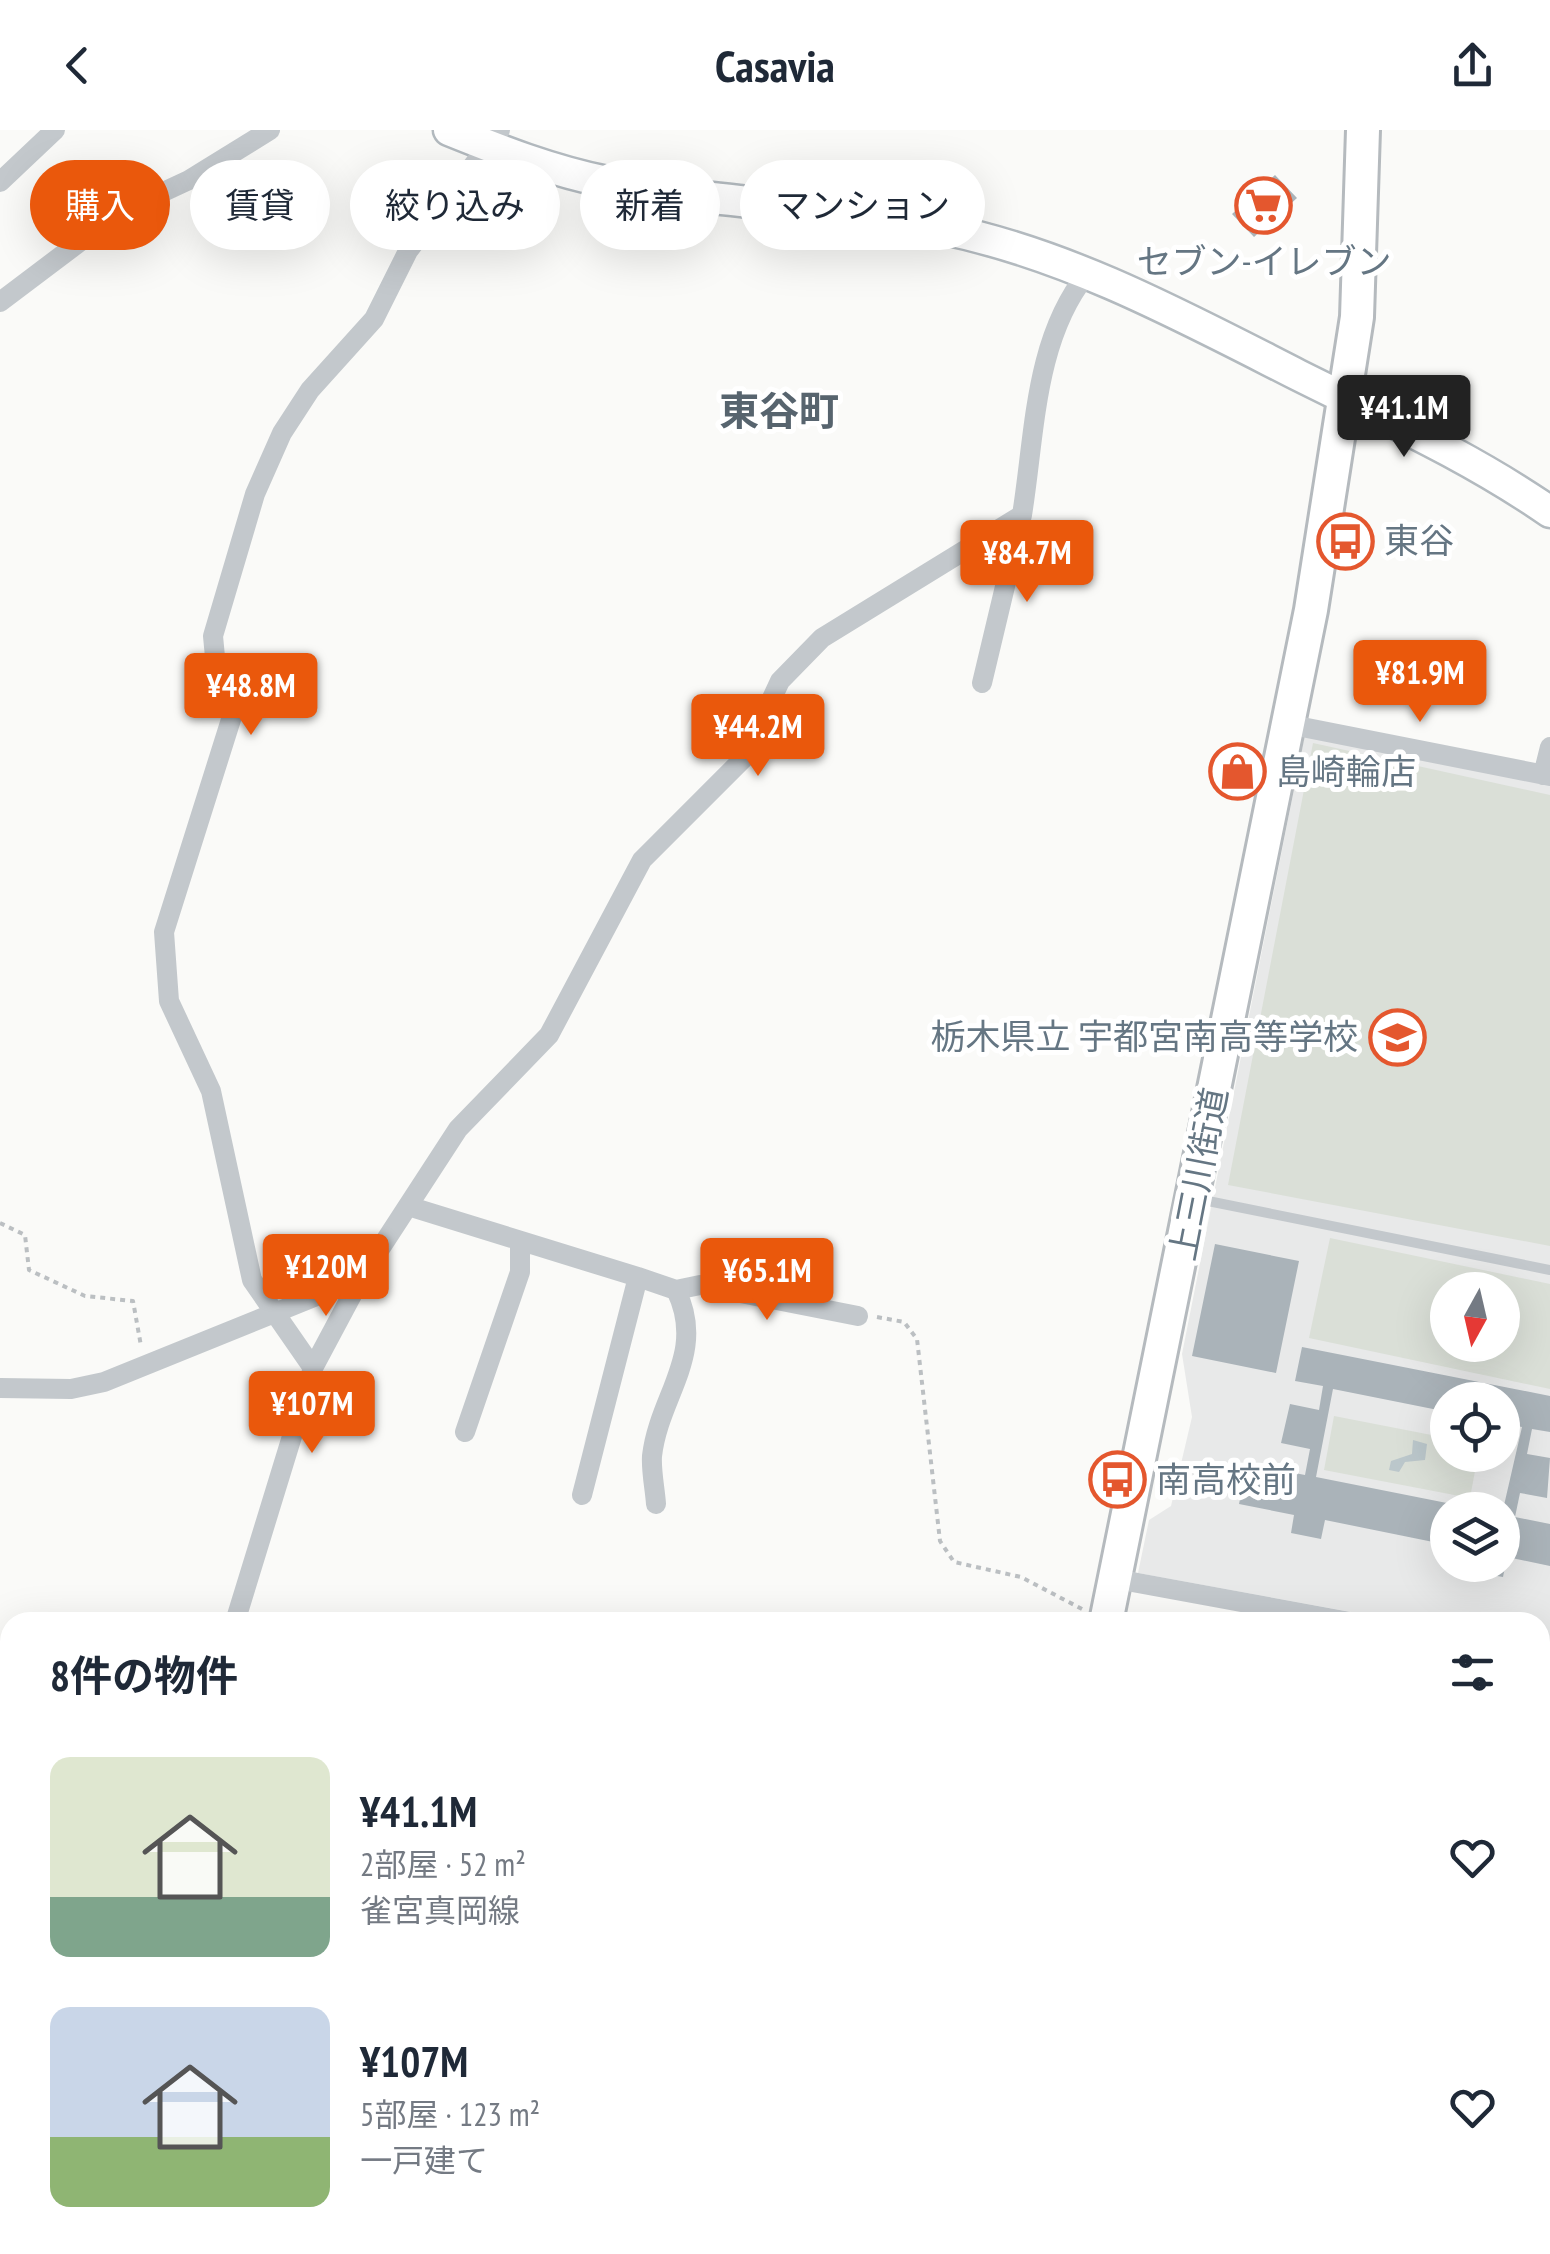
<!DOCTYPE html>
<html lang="ja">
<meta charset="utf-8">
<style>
:root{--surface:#fff;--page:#f2f2f3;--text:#1f2937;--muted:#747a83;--accent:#ea580c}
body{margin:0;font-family:"PT Sans Narrow","Noto Sans JP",sans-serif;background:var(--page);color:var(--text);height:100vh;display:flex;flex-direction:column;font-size:38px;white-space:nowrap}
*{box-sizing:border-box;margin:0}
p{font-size:32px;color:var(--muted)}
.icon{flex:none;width:55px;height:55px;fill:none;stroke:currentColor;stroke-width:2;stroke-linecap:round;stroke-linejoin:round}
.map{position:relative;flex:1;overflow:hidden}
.drawer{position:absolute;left:0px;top:1482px;width:1550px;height:642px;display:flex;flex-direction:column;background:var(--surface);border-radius:30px 30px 0 0;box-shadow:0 10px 40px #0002}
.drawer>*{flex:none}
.top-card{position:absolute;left:30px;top:30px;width:1000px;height:90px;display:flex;gap:20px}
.needle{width:65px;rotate:188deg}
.tools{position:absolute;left:1430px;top:1142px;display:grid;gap:20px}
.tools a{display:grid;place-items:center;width:90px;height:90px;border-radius:50%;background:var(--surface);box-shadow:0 10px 40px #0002;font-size:50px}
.price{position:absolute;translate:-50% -85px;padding:0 22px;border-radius:10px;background:var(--accent);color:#fff;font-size:32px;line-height:65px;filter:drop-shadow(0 2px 5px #0008)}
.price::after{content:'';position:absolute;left:50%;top:60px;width:30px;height:22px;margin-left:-15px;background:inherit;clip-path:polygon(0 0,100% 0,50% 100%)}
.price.active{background:#222;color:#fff}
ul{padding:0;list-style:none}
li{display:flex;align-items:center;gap:30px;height:250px;padding:0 50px}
li span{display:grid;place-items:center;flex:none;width:280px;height:200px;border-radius:20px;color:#555}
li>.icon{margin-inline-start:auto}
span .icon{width:120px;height:120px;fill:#fffc;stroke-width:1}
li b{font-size:42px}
h2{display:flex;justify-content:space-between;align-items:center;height:120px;padding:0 50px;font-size:42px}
.pill{padding:0 35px;border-radius:45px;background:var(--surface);box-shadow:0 10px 40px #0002;font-size:35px;line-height:90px}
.pill.active{background:var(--accent);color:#fff}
header{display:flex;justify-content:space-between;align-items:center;height:130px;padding:0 50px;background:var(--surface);font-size:45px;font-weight:700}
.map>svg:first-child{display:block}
.built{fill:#e8e9e9;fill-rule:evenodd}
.green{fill:#dadfd7;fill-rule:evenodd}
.water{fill:#bbc7cb}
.building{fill:#aab3b9}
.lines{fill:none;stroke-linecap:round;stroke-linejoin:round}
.secondary-casing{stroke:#b3babf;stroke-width:35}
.primary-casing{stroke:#b5babe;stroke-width:38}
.path{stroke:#bbbfc2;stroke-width:4;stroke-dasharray:5 5;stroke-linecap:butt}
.lane{stroke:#c3c8cc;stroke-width:10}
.street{stroke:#c3c8cc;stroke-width:20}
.secondary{stroke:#fff;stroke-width:30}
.primary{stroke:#fff;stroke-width:32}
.labels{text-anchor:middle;stroke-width:10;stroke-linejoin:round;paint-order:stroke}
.poi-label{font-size:35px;fill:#657683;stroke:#fff;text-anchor:start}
.street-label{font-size:35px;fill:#657683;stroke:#fff}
.quarter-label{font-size:40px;font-weight:bold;fill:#57646e;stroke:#fff}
</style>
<header><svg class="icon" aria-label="back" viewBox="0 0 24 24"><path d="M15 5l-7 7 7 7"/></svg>Casavia<svg class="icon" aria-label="share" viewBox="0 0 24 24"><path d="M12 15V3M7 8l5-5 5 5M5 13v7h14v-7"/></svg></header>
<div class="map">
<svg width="1550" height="2124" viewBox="0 0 1550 2124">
<rect width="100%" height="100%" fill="#fafaf8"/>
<path class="built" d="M1305,604L1550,655V1519L1540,1517V1492H1406L1138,1443L1149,1390L1171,1376L1192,1287L1182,1224ZM1448,1160H1502V1215H1448ZM1448,1270H1502V1325H1448ZM1448,1380H1502V1435H1448Z"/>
<path class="green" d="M1313,613L1550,665V1116L1228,1055Z
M1330,1108L1550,1154V1259L1309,1208ZM1502,1160V1215H1448V1160Z
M1334,1286L1447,1308L1448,1325H1478L1470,1368L1324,1340Z"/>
<path class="water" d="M1413,1310L1427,1314L1425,1330L1405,1332L1399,1342L1389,1340L1391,1331L1412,1324Z"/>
<path class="building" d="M1275,45L1297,68L1254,107L1232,84Z
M1219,631L1256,633L1255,653L1218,651Z
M1215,1114L1299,1131L1276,1243L1192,1226Z
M1302,1217L1550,1266V1302L1532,1299L1527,1324L1550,1328L1547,1368L1520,1363L1515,1387L1550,1394V1436L1507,1427L1503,1447L1474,1442L1475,1435H1502V1384L1522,1297L1502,1293V1270H1448V1282L1333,1259L1316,1347L1472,1378L1448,1380V1415L1325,1390L1321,1409L1291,1403L1294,1385L1239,1374L1247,1334L1305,1345L1310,1319L1281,1313L1290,1274L1319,1280L1323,1256L1295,1251Z"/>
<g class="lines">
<defs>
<path id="secondary" d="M449,0C501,21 552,41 607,52C718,74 833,75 944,99C1070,125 1184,187 1298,245C1384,288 1471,327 1550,382"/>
<path id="primary" d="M1106,1492L1311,480L1357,187L1363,0
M933,2124L936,2115"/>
</defs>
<use href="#secondary" class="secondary-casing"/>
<use href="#primary" class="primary-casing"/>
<path class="path" d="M0,1093L25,1105L29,1140L85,1166L133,1171L141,1216
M877,1187L904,1192L917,1209L940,1411L954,1432L1021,1447L1082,1479"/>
<path class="lane" d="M1198,1069L1550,1140"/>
<path class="street" d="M0,52L55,0
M0,172L118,83L189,50L270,0
M982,553L1022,385
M1287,594L1550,646
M1543,645L1550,617
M408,1076L638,1147L582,1365
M638,1147L676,1160C707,1224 659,1265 652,1326C651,1341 655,1359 656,1374
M676,1160L700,1155L858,1186
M313,1238L252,1150L211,961L169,871L164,802L234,580L215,527L213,506L255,364L282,303L310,260L374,189L408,121L500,0
M0,1258L71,1259L104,1252L361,1148
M465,1302L520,1142V1111
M1116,1449L1350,1492
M235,1492L313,1238L361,1148L458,999L549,905L642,730L744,628L780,551L822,508L1022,385C1035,305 1034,209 1087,144
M1540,1528L1550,1530
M0,1685L10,1640
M1540,1887L1550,1864
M1476,2115L1478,2124
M87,2124L105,2115"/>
<use href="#secondary" class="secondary"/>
<use href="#primary" class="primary"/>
</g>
<defs>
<symbol id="supermarket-ring" viewBox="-11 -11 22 22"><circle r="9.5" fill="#fff" stroke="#e4572e" stroke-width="1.5"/><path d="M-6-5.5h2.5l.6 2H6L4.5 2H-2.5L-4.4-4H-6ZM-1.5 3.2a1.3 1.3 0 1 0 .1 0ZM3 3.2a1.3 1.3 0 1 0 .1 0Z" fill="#e4572e"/></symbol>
<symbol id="bus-ring" viewBox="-11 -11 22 22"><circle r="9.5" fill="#fff" stroke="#e4572e" stroke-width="1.5"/><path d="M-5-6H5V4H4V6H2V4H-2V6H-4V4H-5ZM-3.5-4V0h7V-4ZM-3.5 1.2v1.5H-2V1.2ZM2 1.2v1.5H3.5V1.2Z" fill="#e4572e"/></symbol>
<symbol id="shop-ring" viewBox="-11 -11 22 22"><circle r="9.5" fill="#fff" stroke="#e4572e" stroke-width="1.5"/><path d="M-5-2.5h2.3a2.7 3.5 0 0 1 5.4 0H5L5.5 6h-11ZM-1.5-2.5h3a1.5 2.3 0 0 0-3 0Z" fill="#e4572e"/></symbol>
<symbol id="school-ring" viewBox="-11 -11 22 22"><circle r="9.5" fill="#fff" stroke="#e4572e" stroke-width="1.5"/><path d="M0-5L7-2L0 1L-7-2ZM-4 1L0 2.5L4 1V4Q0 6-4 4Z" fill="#e4572e"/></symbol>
</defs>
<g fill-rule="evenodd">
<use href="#supermarket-ring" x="1232" y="44" width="63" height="63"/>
<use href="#bus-ring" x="1314" y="380" width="63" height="63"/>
<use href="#shop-ring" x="1206" y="610" width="63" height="63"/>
<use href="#school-ring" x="1366" y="876" width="63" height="63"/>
<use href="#bus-ring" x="1086" y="1318" width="63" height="63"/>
</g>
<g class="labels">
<g class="poi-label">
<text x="1264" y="144" text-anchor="middle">セブン-イレブン</text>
<text x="1384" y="423">東谷</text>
<text x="1276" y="654">島崎輪店</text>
<text x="1358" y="919" text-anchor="end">栃木県立 宇都宮南高等学校</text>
<text x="1156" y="1362">南高校前</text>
</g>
<g class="street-label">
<text transform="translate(1199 1044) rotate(-79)" y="12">上三川街道</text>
</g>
<g class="quarter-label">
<text x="779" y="295">東谷町</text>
</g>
</g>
</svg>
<div class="tools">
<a><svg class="needle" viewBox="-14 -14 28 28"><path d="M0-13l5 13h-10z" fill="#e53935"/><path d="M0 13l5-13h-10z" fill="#747a83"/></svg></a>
<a><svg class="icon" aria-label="locate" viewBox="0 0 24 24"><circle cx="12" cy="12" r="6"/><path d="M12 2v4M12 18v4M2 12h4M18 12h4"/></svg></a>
<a><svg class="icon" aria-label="layers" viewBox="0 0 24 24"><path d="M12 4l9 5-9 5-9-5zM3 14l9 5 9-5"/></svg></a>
</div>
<b class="price active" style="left:1404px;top:330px">¥41.1M</b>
<b class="price" style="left:1027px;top:475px">¥84.7M</b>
<b class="price" style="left:1420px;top:595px">¥81.9M</b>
<b class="price" style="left:251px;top:608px">¥48.8M</b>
<b class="price" style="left:758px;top:649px">¥44.2M</b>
<b class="price" style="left:326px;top:1189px">¥120M</b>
<b class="price" style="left:767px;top:1193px">¥65.1M</b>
<b class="price" style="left:312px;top:1326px">¥107M</b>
<div class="top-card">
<a class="pill active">購入</a>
<a class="pill">賃貸</a>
<a class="pill">絞り込み</a>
<a class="pill">新着</a>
<a class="pill">マンション</a>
</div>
<section class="drawer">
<h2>8件の物件<svg class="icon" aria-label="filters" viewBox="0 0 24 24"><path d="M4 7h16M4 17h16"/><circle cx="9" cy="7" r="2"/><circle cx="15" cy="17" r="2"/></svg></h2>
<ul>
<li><span style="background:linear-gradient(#dfe7d0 70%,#7fa58c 0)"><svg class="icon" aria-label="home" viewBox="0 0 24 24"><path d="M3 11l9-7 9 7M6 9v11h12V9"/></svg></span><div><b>¥41.1M</b><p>2部屋 · 52 m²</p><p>雀宮真岡線</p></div><svg class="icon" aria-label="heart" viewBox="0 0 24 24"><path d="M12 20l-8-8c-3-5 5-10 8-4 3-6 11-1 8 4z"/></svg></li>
<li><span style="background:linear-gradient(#c9d6e8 65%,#8fb573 0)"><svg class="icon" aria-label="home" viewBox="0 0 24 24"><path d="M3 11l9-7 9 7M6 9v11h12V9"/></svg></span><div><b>¥107M</b><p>5部屋 · 123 m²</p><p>一戸建て</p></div><svg class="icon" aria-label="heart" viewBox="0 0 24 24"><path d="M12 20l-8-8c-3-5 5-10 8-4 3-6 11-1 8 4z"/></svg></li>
</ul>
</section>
</div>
